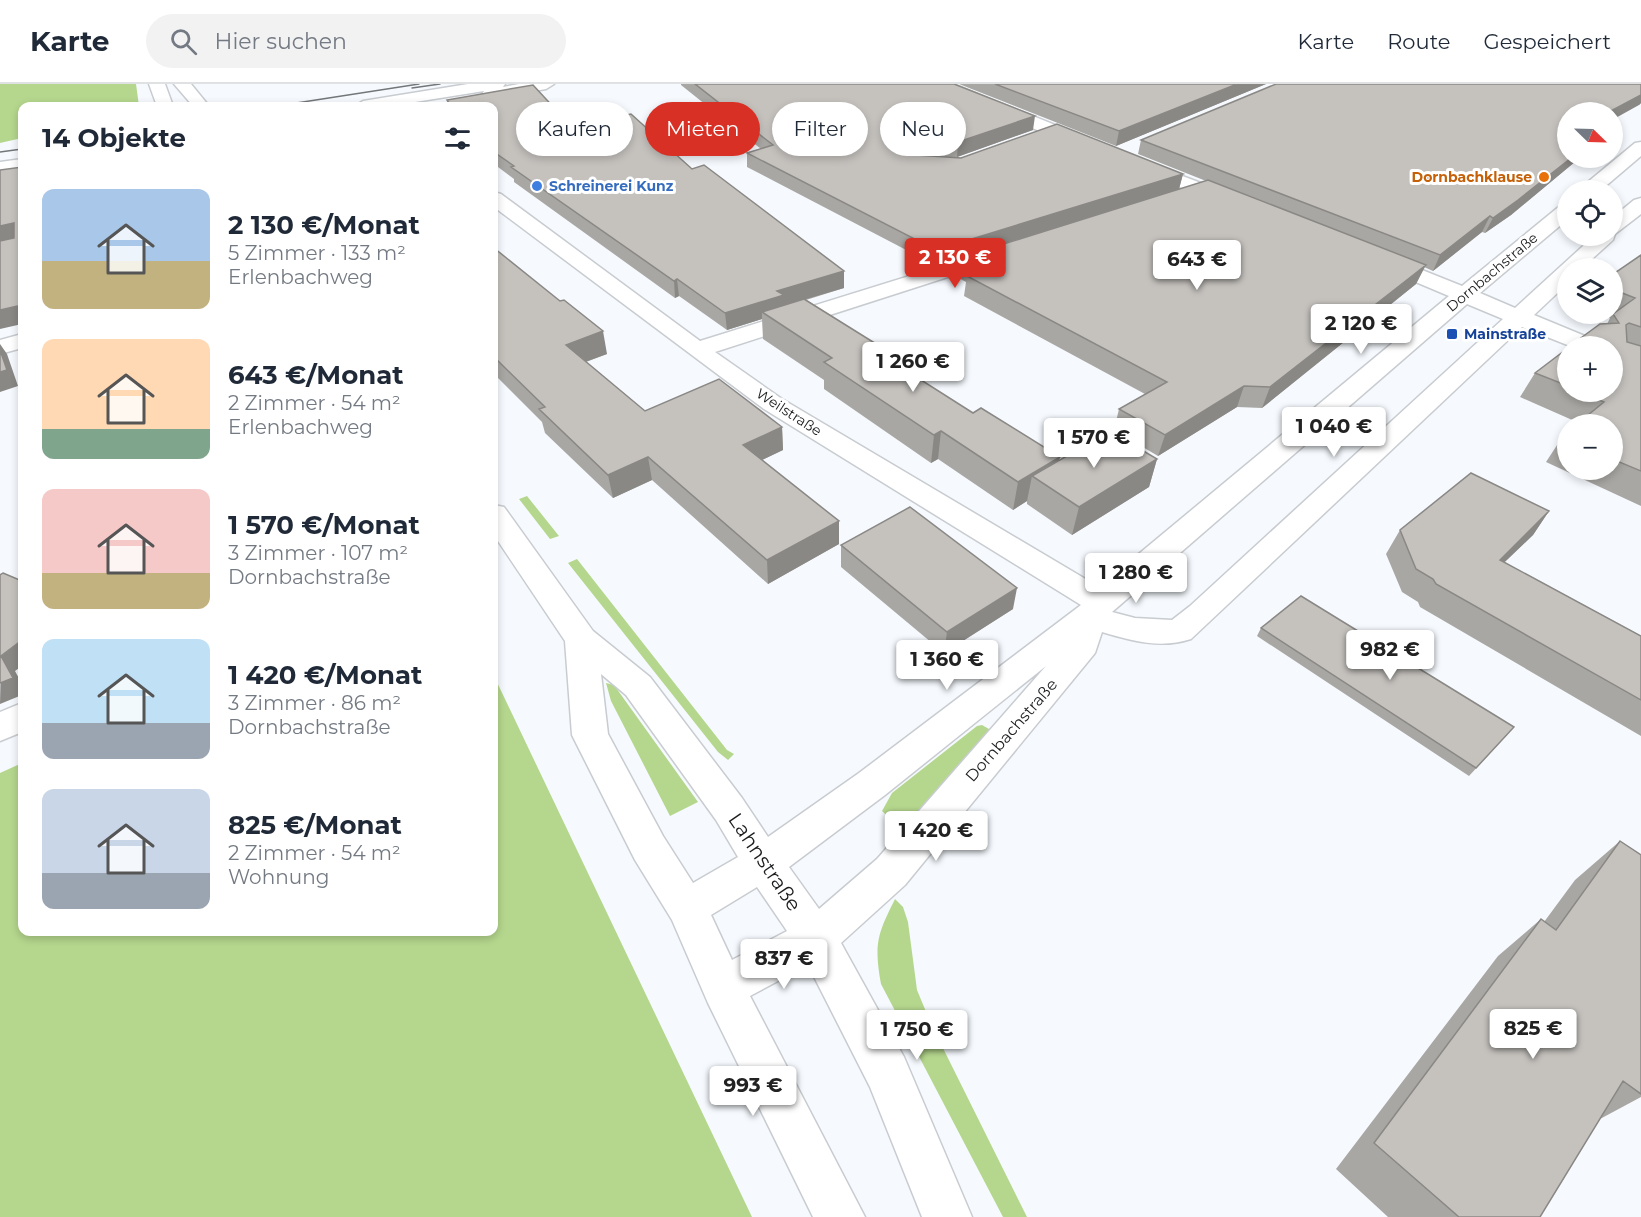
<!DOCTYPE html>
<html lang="de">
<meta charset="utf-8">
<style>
:root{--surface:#fff;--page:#f2f2f3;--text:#1f2937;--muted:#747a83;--line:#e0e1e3;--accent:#d93025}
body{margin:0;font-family:Montserrat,sans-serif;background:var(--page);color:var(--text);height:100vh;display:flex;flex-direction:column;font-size:22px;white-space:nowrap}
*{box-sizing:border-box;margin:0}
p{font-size:20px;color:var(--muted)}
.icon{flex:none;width:33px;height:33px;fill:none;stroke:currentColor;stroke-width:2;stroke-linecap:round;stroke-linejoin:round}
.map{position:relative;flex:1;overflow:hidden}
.panel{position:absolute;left:18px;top:18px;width:480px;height:834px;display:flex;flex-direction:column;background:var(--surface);border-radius:12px;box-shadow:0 3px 9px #0003}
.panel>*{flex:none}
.banner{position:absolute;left:516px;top:18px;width:570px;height:54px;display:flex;gap:12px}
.needle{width:39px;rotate:113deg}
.tools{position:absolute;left:1557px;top:18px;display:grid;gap:12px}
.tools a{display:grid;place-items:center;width:66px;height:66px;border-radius:50%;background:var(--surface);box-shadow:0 3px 9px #0003;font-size:30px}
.price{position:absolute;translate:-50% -51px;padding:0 14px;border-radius:6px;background:#fff;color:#222;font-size:20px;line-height:39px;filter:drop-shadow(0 2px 3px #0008)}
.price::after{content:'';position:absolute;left:50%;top:36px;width:18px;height:14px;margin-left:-9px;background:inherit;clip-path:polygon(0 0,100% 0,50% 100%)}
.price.selected{background:var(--accent);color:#fff}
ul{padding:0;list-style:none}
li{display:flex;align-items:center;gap:18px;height:150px;padding:0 24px}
li span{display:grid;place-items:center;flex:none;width:168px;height:120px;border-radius:12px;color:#555}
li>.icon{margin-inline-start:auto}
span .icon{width:72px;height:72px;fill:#fffc;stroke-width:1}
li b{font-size:26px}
h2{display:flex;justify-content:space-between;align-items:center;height:72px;padding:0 24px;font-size:26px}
.pill{padding:0 21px;border-radius:27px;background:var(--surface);box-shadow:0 3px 9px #0003;font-size:21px;line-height:54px}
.pill.selected{background:var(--accent);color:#fff}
header{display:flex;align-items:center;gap:36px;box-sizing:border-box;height:84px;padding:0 30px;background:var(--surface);border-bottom:2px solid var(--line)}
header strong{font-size:28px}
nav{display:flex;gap:33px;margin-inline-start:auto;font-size:21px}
.search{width:420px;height:54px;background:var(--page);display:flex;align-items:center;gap:15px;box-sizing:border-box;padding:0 21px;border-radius:33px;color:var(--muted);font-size:22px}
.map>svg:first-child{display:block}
.green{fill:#b5d78d}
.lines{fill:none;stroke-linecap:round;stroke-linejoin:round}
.minor-casing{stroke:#c8ccd0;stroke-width:3}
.minor{fill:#fff;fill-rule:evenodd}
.tram{stroke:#747679;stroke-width:1.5}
.wall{fill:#a9a7a3}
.shaded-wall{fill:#8a8885}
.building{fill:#c5c2be;stroke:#8a8885;stroke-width:1.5}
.food-dot{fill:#e8710a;stroke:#fff;stroke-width:2}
.shop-dot{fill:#3f7fe0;stroke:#fff;stroke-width:2}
.transit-dot{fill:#1a4fb4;stroke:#fff;stroke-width:2}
.labels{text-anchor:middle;stroke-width:6;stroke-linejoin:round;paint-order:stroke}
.far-food-label{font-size:14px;font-weight:bold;fill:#c56008;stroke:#fff;text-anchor:end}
.far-shop-label{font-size:14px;font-weight:bold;fill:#366cbe;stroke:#fff;text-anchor:start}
.far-street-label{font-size:14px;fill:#1b1c1e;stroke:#fff}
.far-transit-label{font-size:14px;font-weight:bold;fill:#164399;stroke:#fff;text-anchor:start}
.street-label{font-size:16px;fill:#1b1c1e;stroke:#fff}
.near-street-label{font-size:20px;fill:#1b1c1e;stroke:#fff}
</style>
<header>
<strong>Karte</strong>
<div class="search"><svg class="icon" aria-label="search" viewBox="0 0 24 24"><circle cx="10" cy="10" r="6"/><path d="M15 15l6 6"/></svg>Hier suchen</div>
<nav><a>Karte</a><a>Route</a><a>Gespeichert</a></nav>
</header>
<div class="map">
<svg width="1641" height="1133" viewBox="0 0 1641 1133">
<rect width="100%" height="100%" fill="#f6fafe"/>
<path class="green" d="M0,0H136L139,22H22V54L0,59Z
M527,412L559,452L550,455L519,415Z
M577,475L727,666L734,670L728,676L718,668L568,479Z
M494,592L752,1133H0V689L22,679V848H494Z
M606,599L614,601L698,718L670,732L611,617Z
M982,641L989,645L990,649L902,746L882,727L892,709L977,642Z
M895,815L903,823L908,838L917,906L932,942L1027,1133H1003L881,900C874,860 877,851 895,815Z"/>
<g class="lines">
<defs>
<path id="minor" d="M149,0H165L173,22H157Z
M174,0H191L209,22H193Z
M468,0H505L503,3L519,0H554L546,5L490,15L484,13L482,10L484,7L390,22H355L363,17Z
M931,0H953L1095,57L1098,61L1095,65H1083L933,3Z
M1641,58V72L1601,106H1581L1583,102L1635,59Z
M22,75V85L0,90V78Z
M1140,76L1238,113L1241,117L1238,121H1224L1134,85L1131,81L1134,77Z
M494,108L501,110L700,257L993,166L1000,164L1007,166L1010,170L1007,174L715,268L782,315L1099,503L1449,212L1373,180L1369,176L1373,172L1380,170L1387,172L1462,202L1561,121L1568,119V135L1480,209L1515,224L1594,152H1612V134L1634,116L1641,114V130L1615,150L1613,156L1582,184H1568V199L1534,231L1597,257L1601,262H1570L1522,243L1191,555C1161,565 1132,557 1102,548L1095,569L905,801L841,859L904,973L972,1133H922L870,1003L808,881L750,912L865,1133H813L708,919L672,836L635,776L572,651L565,557L494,451V421L504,423L593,547L650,593L742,714L768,753L859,689L1081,521L764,325L494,123ZM1467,220L1503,235L1190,522L1172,536L1135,534L1112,528ZM1046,582L877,775L819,825L789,783L885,711ZM601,590L626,611L716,736L738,773L693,799L663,752L608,650ZM757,803L787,847L732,876L711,831Z
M22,250V264L0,270V256Z
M22,619V648L0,657V628Z"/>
</defs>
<use href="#minor" class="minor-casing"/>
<use href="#minor" class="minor"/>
<path class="tram" d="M412,4L440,0
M277,22L419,0
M0,68L22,65"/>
</g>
<path class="wall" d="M681,0H954L1033,46L957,73H948L1183,90L1179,105L935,181L747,83V69L761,65L681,1Z
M959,0H1266L1116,62Z
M1641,0V19L1639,21L1568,28V74H1578L1576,77L1511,131L1485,149L1482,148L1433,187L1424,183L1416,200L1262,324L1237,323L1158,372L1114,346L1119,325L1145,310L964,212L966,198L957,193L959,174L1206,97L1138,70L1141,56Z
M533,1L571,42L631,30L692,85L704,81L844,187V204L806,216L873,258V266L973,329L981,324L1060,373L1059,376L1110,347L1157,375L1149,403L1072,451L1027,420V417L1013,426L938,375L931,379L824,305V296L763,255L762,235L727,246L679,212L675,214L514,98V95L494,80V22H448L447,16Z
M494,164L607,270L586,278L645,327L782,343L783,366L762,376L839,437V460L768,500L652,396L613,414L545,349L542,338L494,290Z
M1641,171V422L1546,378L1563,352L1568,349V386H1612V340L1579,339L1520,313L1535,289L1568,264V308H1612L1607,240L1610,234L1598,230H1612V191Z
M1549,427L1533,451L1504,478L1641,552V652L1420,523L1418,518L1402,508L1386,470L1400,446Z
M841,461L1013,525L944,569L841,483Z
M1261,544L1507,651L1469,692L1257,552Z
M1620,757L1641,771V1013L1600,1035L1540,1133H1388L1336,1085L1498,872L1541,835L1544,838L1575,796Z"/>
<path class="shaded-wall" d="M1237,0H1266L1116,62L1119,47Z
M1641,11V19L1639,21L1612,36V28H1609Z
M1035,32L1033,46L957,73L958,58Z
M916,58L915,73L911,65Z
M1570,74H1578L1576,77L1511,131L1485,149L1493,134Z
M1183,90L1179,105L935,181L936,166Z
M1490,132L1482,148L1433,187L1440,171Z
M14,139L22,153L0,159V142Z
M1426,181L1416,200L1262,324L1270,303Z
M844,187V204L762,228V235L727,246L725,229L777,207Z
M677,195L679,212L675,214L674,197Z
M22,221V240L0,245V226Z
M603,247L607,270L571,283L566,261Z
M873,258L872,285L866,261Z
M0,260L7,270L18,302L0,308Z
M1244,302L1237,323L1158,372L1165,351Z
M782,343L783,366L745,384L743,361Z
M941,347L938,375L931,379L934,351Z
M648,373L652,396L613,414L608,391Z
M1060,373L1053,401L1032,392L1027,417L1013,426L1018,398Z
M1157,375L1149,403L1072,451L1079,423Z
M1549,427L1533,451L1483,499L1500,476Z
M839,437V460L768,500L767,476Z
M1017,504L1013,525L944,569L947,548Z
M22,556V582L15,587L22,600V611L0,620L1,572Z"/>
<path class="building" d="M695,0H954L1035,32L958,58H916L911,65L916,71L961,74L1057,40L1183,90L936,166L747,69L773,61Z
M995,0H1237L1119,47Z
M1276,0H1641V11L1609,28H1568V50L1567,51H1568V74H1571L1518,116L1493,134L1490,132L1440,171L1141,56Z
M533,1L571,42L631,30L692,85L704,81L844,187L777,207L784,211L725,229L677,195L674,197L511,83L514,82L494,68V22H451L447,16Z
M22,83V221L0,226V157L14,154V139L0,142V86Z
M1208,96L1426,181L1270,303L1244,302L1165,351L1119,325L1167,298L967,192L982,185L959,174Z
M494,164L560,217L564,216L603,247L566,261L645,327L719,295L782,343L743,361L839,437L767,476L648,373L608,391L539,325L545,323L494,273Z
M1641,171V243L1629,239L1626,241L1627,258L1641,262V387L1612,375V340H1577L1604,318L1580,308H1612V262H1570L1600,240L1619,239L1613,230L1635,214L1612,205V191Z
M804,215L873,258L866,261L973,329L981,324L1060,373L1018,398L941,347L934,351L824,278L832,274L762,228Z
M1568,264V302L1535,289Z
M0,266L7,286L0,288Z
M1110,347L1157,375L1079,423L1032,392Z
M1568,349V354L1563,352Z
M1471,389L1549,427L1500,476L1641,552V616L1436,500L1433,495L1416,485L1400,446Z
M910,423L1017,504L947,548L841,461Z
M3,489L22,497V556L1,572L13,594L0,599V491Z
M1301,512L1514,643L1476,684L1261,544Z
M1620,757L1641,771V1010L1623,997L1540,1133H1459L1374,1059L1541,835L1556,846Z"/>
<circle class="food-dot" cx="1544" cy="93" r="6"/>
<circle class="shop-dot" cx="537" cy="102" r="6"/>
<rect class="transit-dot" x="1446" y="244" width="12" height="12" rx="3"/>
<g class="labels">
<g class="far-food-label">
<text x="1532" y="98">Dornbachklause</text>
</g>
<g class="far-shop-label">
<text x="549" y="107">Schreinerei Kunz</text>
</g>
<g class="far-street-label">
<text transform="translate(1492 188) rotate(-40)" y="5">Dornbachstraße</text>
<text transform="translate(789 328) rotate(33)" y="5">Weilstraße</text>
</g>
<g class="far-transit-label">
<text x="1464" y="255">Mainstraße</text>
</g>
<g class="street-label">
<text transform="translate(1011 646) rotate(-49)" y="6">Dornbachstraße</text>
</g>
<g class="near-street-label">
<text transform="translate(765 778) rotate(56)" y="7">Lahnstraße</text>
</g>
</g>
</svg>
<div class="tools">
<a><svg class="needle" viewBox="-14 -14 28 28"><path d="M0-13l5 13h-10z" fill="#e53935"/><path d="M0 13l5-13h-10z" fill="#747a83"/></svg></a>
<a><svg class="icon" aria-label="locate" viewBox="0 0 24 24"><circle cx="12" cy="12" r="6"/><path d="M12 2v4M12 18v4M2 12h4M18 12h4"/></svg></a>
<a><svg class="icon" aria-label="layers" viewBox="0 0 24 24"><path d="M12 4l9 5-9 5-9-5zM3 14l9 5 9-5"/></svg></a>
<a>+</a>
<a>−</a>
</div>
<b class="price selected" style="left:955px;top:205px">2 130 €</b>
<b class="price" style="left:1197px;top:207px">643 €</b>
<b class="price" style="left:1361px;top:271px">2 120 €</b>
<b class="price" style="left:913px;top:309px">1 260 €</b>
<b class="price" style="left:1334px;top:374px">1 040 €</b>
<b class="price" style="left:1094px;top:385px">1 570 €</b>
<b class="price" style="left:1136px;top:520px">1 280 €</b>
<b class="price" style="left:1390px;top:597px">982 €</b>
<b class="price" style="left:947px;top:607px">1 360 €</b>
<b class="price" style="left:936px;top:778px">1 420 €</b>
<b class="price" style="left:784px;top:906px">837 €</b>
<b class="price" style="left:1533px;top:976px">825 €</b>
<b class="price" style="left:917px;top:977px">1 750 €</b>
<b class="price" style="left:753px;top:1033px">993 €</b>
<div class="banner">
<a class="pill">Kaufen</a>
<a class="pill selected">Mieten</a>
<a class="pill">Filter</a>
<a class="pill">Neu</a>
</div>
<section class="panel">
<h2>14 Objekte<svg class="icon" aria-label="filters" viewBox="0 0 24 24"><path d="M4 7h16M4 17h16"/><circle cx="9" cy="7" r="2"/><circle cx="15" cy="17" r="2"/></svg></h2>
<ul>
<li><span style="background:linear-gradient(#a9c7e8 60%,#c2b280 0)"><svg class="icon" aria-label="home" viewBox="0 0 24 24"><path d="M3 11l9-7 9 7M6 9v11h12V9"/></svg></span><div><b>2 130 €/Monat</b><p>5 Zimmer · 133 m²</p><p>Erlenbachweg</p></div></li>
<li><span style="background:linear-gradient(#ffd9b3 75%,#7fa58c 0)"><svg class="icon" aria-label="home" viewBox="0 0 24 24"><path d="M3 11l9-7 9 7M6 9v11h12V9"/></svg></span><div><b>643 €/Monat</b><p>2 Zimmer · 54 m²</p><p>Erlenbachweg</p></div></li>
<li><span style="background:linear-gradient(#f6c9c9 70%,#c2b280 0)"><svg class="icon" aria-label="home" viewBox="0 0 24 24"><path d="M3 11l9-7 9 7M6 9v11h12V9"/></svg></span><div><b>1 570 €/Monat</b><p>3 Zimmer · 107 m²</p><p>Dornbachstraße</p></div></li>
<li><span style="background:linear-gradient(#bfe0f5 70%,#9aa5b1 0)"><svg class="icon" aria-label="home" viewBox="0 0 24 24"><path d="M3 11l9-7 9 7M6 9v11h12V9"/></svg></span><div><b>1 420 €/Monat</b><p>3 Zimmer · 86 m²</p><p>Dornbachstraße</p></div></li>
<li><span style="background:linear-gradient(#c9d6e8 70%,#9aa5b1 0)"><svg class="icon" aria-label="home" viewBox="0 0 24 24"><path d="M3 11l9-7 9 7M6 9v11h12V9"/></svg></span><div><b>825 €/Monat</b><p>2 Zimmer · 54 m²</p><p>Wohnung</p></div></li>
</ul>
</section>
</div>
